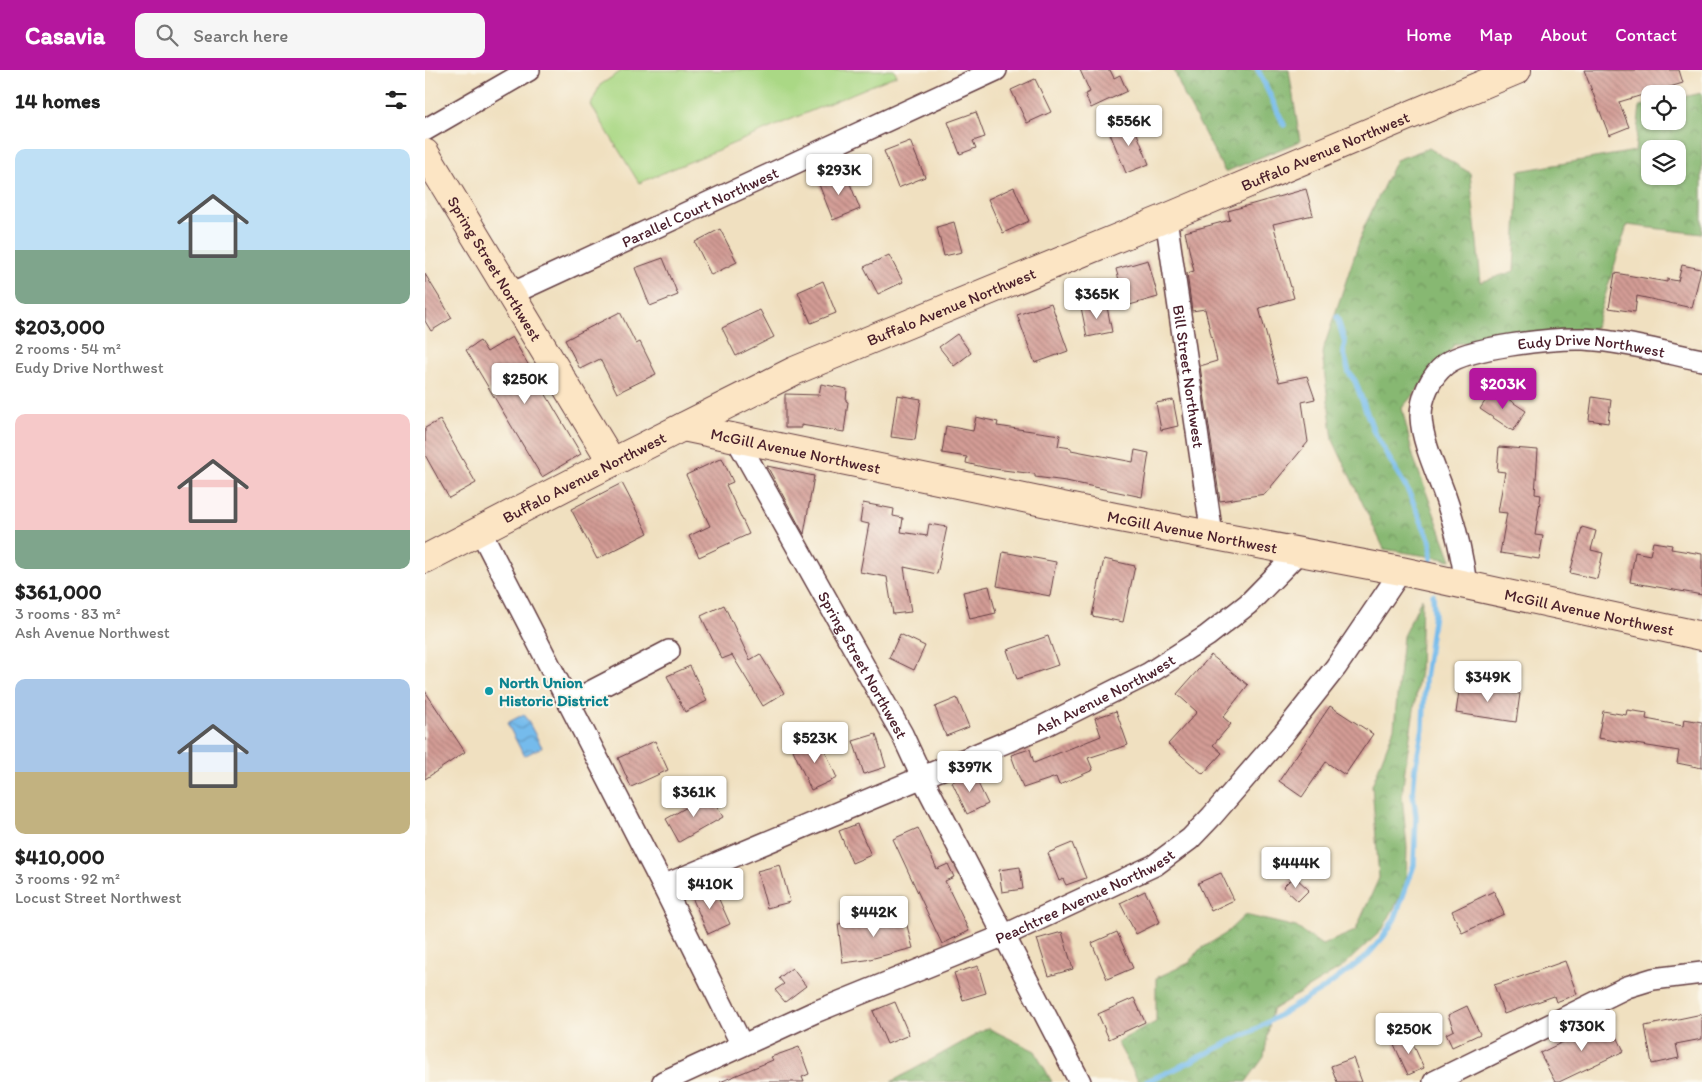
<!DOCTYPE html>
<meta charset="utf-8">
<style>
:root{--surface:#fff;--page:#f6f6f6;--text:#222;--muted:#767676;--accent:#b5179e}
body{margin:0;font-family:Itim,sans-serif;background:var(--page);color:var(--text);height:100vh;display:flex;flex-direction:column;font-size:19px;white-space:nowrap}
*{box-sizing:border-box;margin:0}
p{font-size:16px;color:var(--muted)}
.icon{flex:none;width:28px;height:28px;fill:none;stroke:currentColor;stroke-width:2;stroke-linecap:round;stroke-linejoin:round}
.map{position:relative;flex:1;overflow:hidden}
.drawer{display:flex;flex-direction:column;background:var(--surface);width:425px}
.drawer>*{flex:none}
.controls{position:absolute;left:1216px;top:15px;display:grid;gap:10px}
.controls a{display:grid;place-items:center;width:45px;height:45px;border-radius:10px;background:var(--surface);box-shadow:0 1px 4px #0004;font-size:25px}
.price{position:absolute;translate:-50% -42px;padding:0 11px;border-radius:5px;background:#fff;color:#222;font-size:16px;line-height:32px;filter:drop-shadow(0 1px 2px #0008)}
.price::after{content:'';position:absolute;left:50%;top:30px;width:15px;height:11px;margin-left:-8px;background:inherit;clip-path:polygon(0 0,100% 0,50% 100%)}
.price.current{background:var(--accent);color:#fff}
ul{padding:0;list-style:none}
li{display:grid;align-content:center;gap:10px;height:265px;padding:0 15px}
li span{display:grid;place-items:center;height:155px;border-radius:10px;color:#555}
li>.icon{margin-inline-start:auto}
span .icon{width:90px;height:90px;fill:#fffc;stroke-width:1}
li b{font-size:21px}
h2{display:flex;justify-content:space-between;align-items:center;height:60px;padding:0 15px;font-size:21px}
header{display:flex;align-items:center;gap:30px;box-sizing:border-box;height:70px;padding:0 25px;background:var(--accent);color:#fff}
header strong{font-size:24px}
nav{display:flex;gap:28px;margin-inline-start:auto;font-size:18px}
.search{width:350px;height:45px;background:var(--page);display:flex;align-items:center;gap:12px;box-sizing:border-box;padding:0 18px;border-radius:10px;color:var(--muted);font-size:19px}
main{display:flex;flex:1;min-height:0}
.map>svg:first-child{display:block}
.forest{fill:url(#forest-crowns);stroke:#686c4e;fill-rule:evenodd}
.green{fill:#aad885;stroke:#7a7c58}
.water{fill:url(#water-waves);stroke:#606d8c}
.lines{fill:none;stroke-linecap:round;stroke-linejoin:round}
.stream{stroke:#75bbec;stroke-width:5.5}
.building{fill:url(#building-back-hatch)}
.street-casing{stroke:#633c41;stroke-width:24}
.secondary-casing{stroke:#633c41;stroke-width:30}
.street{stroke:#fff;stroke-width:21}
.secondary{stroke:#fce5c4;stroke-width:28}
.culture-dot{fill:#0f9aa8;stroke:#fbf7ec;stroke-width:2}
.labels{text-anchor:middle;stroke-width:4;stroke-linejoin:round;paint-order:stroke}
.street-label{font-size:16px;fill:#4a1f2b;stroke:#fbf7ec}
.culture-label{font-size:16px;font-weight:bold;fill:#0d838f;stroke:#fbf7ec;text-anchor:start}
</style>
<header>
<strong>Casavia</strong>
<div class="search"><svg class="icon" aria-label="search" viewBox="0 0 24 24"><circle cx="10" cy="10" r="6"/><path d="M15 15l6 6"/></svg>Search here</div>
<nav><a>Home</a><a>Map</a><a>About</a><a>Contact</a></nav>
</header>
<main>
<section class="drawer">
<h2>14 homes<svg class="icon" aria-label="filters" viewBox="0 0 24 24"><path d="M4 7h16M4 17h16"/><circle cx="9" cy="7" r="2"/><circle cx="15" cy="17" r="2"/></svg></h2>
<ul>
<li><span style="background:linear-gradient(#bfe0f5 65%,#7fa58c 0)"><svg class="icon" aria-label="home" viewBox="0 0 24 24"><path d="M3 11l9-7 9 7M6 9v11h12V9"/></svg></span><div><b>$203,000</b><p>2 rooms · 54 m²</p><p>Eudy Drive Northwest</p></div></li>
<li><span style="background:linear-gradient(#f6c9c9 75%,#7fa58c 0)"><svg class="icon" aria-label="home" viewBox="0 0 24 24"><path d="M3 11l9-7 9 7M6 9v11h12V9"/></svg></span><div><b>$361,000</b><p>3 rooms · 83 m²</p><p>Ash Avenue Northwest</p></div></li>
<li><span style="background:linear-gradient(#a9c7e8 60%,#c2b280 0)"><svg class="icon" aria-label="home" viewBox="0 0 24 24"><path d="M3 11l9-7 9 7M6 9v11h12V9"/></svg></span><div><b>$410,000</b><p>3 rooms · 92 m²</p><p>Locust Street Northwest</p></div></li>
</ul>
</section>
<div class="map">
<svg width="1277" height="1012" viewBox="0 0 1277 1012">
<defs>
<pattern id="forest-crowns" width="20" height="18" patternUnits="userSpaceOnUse" patternTransform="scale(1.25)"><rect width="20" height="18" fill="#87b872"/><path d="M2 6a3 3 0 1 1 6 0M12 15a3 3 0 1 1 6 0" fill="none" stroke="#70955e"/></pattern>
<pattern id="water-waves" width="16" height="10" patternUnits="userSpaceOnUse" patternTransform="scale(1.25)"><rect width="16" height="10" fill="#75bbec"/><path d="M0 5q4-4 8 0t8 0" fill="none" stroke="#6297bf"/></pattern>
<pattern id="building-back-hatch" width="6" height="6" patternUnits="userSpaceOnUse" patternTransform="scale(1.25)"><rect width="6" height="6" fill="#d39c95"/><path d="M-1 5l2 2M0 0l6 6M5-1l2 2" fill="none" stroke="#ad7f7a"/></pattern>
</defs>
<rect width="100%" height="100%" fill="#fbf7ec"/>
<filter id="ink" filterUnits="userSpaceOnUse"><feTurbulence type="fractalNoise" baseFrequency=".02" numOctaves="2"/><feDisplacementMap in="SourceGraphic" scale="10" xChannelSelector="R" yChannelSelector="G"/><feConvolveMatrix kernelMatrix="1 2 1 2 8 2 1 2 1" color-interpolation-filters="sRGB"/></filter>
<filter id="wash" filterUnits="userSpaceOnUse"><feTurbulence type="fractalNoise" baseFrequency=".0096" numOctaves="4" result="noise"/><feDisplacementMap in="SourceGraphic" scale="20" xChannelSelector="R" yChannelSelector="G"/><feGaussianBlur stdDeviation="1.12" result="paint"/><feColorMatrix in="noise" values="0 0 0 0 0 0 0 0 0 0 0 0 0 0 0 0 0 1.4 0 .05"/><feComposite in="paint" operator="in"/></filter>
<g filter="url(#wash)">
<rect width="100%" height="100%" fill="#f0e0c0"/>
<path class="forest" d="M749,0H864L875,71L800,102L759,25Z
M1277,23V164L1202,155L1170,258L1030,274L977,338L988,386L1026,490L959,479L908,370L897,283L939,157L971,90L1004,78L1045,103L1056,212L1089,201L1094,101L1210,81L1215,36L1225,34V51H1252L1253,28ZM1225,79H1252V106H1225Z
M997,528L995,600L980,699L977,726L982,777L981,816L957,860L916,898L847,940L839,987L821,1012H714L692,972L731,952V908L764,893L774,880L800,864L820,845L871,857L897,875L930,861L954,808L947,715L969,658L978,566Z
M563,958L610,981L627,1012H466Z"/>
<path class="green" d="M198,0H469L472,5L214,113L166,35L175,15Z"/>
<path class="water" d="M99,644L117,677L99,686L82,653Z"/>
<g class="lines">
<path class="stream" d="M833,0L859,55
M912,247L920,273L918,280L924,303L930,311L949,362L983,421L1005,471L1006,490
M720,1012L748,1000L833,958L901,917L941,887L959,866L970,848L989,795L991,746L988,724L990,699L998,658L1000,609L1009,543L1008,525"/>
</g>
<g id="blocks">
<path class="building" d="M655,0H685L689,8L695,5L702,21L666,38L660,24L665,22Z
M1159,0H1254L1258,13L1194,32L1204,57L1184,65Z
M610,9L626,42L602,53L586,20Z
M551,42L560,67L548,71L551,78L535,84L523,52Z
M707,51L724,94L701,103L684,61Z
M485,71L500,107L473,118L459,81Z
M420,101L435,139L408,150L393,112Z
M589,117L604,151L578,163L563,129Z
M881,119L888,145L848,154L869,228L834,238L854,312L882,306L890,329L877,332L883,372L840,424L795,431L775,296L792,291L780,239L767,241L762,203L769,201L760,162L805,150L803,141Z
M529,152L537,182L519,186L512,157Z
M295,159L312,192L286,205L270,172Z
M464,185L478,212L453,224L439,197Z
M238,188L253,225L225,236L210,198Z
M723,190L733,227L701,236L691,199Z
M1257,195L1276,199L1267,238L1212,226L1210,242L1184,238L1190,203L1242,212V209L1253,211Z
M0,204L27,248L6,261L0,251Z
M398,211L411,243L386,253L373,222Z
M681,232L687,262L662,267L656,237Z
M626,233L643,281L610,293L592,245Z
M335,240L349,267L311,286L297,258Z
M195,242L211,274L215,272L231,304L192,323L175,289L155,299L140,270Z
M532,264L546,283L529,296L514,277Z
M87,267L156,384L117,407L41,280L55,271L62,282Z
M396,314L422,319L421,331L423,332L419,362L376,355V358H360V324L394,325Z
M1068,319L1101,341L1088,361L1055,339Z
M472,325L496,329L490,370L466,367Z
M1167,327L1186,330L1183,353L1164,350Z
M748,330L753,356L736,360L731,333Z
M551,347L573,352L572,356L635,365L633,376L646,378V380L708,392L710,380L724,383L717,427L641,411L610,407V404L562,398L541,393L542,387L517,383L521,356L548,361Z
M15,350L51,413L24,428L0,385V358Z
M1074,377L1113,380L1110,424L1116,425L1110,465L1118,466L1114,489L1075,483L1082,443L1073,442L1080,402L1072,401Z
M297,388L308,412L301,415L324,464L274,487L264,466L285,456L261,405Z
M342,396L389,406L379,464L375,457Z
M197,413L223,463L172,489L146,439Z
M438,433L469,439L468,446L478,448L476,462L502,466L504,454L522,457L512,504L479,497L486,542L468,544L462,507L435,502L444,454L435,452Z
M1157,457L1171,461L1166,480L1178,483L1172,509L1145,503Z
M1228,472L1247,475L1246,479L1277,484V525L1205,512L1210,482L1225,485Z
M578,482L631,492L625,526L572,516Z
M679,489L710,496L698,552L667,546Z
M564,516L571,543L545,549L538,522Z
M299,535L325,590L335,584L359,623L338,636L307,585L297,589L276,546Z
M475,564L500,576L489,600L464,588Z
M623,566L633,595L592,609L582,580Z
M786,585L823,615L798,647L806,654L788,675L797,683L778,704L743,674L772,642L752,624Z
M265,596L282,631L260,642L242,606Z
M1035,614L1095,624L1091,652L1031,643Z
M0,621L40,682L0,709Z
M532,628L544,657L521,666L510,637Z
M905,636L948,664L920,705L901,692L877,727L854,711Z
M1202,640L1222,643L1221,649L1258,656L1259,649L1277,652V698L1252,693L1254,681L1173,668L1178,641L1201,645Z
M691,641L703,675L663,688L668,700L634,715L631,707L598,718L586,685L605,679L609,693L676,666L670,648Z
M451,664L461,697L439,704L428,671Z
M395,669L412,708L386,720L368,680Z
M230,671L243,700L206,717L193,688Z
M548,703L563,734L542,744L527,712Z
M285,724L298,747L254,772L241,749Z
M432,754L446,785L427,793L414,761Z
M493,758L512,799L523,794L529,807L520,811L544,861L517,874L468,769Z
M647,773L661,808L641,815L638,809L634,811L623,783Z
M355,795L365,832L342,838L332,801Z
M595,797L598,819L577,822L574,800Z
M796,803L809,830L786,841L773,813Z
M869,806L884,820L873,831L858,817Z
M288,816L305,854L283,864L266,825Z
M720,821L735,852L711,864L695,833Z
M1069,821L1079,844L1037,863L1027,841Z
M478,841L488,878L441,890L418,893L413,854L445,850Z
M637,862L648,899L624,906L612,869Z
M692,862L708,898L682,909L667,873Z
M1140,891L1152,924L1131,932L1129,926L1079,944L1069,915L1095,907Z
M553,896L561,923L538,930L529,903Z
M367,898L381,916L360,932L350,920L359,914L354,908Z
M709,928L720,952L684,969L673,944Z
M470,932L484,965L462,974L448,941Z
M1042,936L1055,964L1027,977L1021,964L1029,960L1023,945Z
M1277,944V969L1251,974L1254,988L1227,994L1220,956Z
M1184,950L1199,981L1134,1012H1130L1115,983Z
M984,965L999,998L983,1005L968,972Z
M374,977L384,1004L377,1007L379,1012H295L348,990L346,987Z
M928,988L937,1012H912L906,996Z"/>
</g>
</g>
<g filter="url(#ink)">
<use href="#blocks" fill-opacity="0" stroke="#633c41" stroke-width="1"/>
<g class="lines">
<defs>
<g id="street">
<path d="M0,60L104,0"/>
<path id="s1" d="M741,148L787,465"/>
<path id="s2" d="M86,224L571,0"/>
<path id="s3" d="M311,368L477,664L497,707L655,1012"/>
<path d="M55,460L238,816L317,975"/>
<path id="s4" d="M1041,515C1037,483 1030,454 1019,423C1011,401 997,371 996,347C996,327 1005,307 1021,294C1044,277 1128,268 1158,269C1197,271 1238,282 1277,290"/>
<path d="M144,633L244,581"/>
<path id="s5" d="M238,816L617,657L723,604L782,566L823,534L874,482"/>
<path id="s6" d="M238,1012L390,942L580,865L730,795L765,769L787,746L859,663L911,597L976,501"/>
<path d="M1009,1012L1202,917L1228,909L1277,903"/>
</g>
<g id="secondary">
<path id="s7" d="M0,83L187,392"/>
<path id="s8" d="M258,357L690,447L976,501L1277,566"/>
<path id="s9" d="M0,489L168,402L369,301L741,148L1092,0"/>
</g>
</defs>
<use href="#street" class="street-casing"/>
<use href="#secondary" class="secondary-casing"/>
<use href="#street" class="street"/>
<use href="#secondary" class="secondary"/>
</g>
</g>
<circle class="culture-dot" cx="64" cy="621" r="5"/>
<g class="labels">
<g class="street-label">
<text dy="6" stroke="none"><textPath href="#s9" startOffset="989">Buffalo Avenue Northwest</textPath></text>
<text dy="6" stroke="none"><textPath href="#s2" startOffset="208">Parallel Court Northwest</textPath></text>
<text dy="6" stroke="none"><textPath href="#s7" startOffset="135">Spring Street Northwest</textPath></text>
<text dy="6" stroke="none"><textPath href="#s9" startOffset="584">Buffalo Avenue Northwest</textPath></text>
<text dy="6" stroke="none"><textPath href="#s4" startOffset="384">Eudy Drive Northwest</textPath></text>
<text dy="6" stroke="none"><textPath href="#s1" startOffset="160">Bill Street Northwest</textPath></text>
<text dy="6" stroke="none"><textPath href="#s8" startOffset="115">McGill Avenue Northwest</textPath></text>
<text dy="6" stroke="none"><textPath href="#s9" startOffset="179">Buffalo Avenue Northwest</textPath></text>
<text dy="6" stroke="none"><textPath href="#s8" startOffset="520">McGill Avenue Northwest</textPath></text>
<text dy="6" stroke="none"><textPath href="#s8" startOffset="925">McGill Avenue Northwest</textPath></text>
<text dy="6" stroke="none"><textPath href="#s3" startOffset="260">Spring Street Northwest</textPath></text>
<text dy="6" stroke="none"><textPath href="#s5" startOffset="482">Ash Avenue Northwest</textPath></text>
<text dy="6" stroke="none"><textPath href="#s6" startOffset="461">Peachtree Avenue Northwest</textPath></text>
</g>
<g class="culture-label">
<text x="74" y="618">North Union<tspan x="74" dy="18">Historic District</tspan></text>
</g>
</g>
</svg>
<div class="controls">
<a><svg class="icon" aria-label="locate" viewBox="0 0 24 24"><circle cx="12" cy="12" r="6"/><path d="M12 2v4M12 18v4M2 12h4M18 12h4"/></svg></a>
<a><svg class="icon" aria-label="layers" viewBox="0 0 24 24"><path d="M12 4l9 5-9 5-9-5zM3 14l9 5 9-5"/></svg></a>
</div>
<b class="price" style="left:704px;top:77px">$556K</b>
<b class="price" style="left:414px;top:126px">$293K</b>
<b class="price" style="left:672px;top:250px">$365K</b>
<b class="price" style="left:100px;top:335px">$250K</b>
<b class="price current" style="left:1078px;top:340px">$203K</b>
<b class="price" style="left:1063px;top:633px">$349K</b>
<b class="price" style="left:390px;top:694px">$523K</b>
<b class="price" style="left:545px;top:723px">$397K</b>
<b class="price" style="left:269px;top:748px">$361K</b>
<b class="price" style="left:871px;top:819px">$444K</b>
<b class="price" style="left:285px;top:840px">$410K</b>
<b class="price" style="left:449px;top:868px">$442K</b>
<b class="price" style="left:1157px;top:982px">$730K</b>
<b class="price" style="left:984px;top:985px">$250K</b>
</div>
</main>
